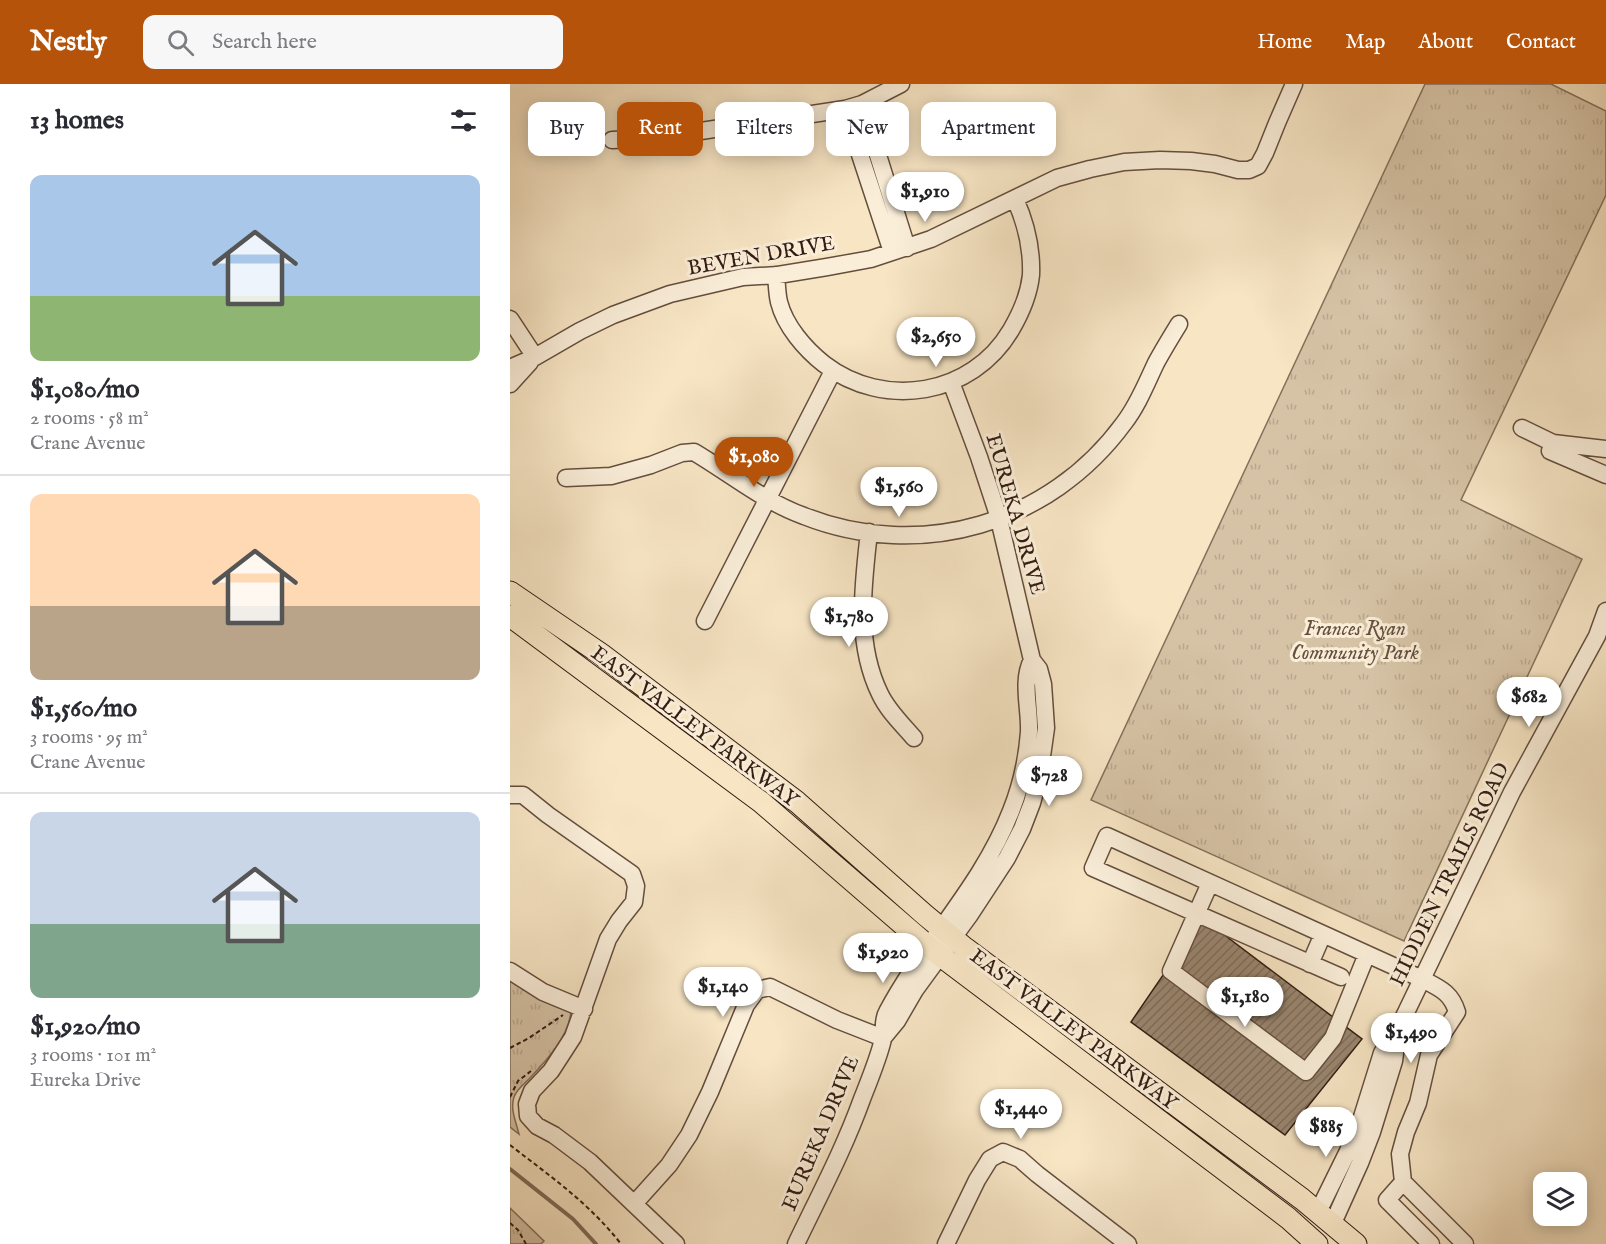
<!DOCTYPE html>
<meta charset="utf-8">
<style>
:root{--surface:#fff;--page:#f7f7f7;--text:#2b2b33;--muted:#7c7c81;--line:#e1e1e2;--accent:#b45309}
body{margin:0;font-family:"IM FELL English",serif;background:var(--page);color:var(--text);height:100vh;display:flex;flex-direction:column;font-size:22px;white-space:nowrap}
*{box-sizing:border-box;margin:0}
p{font-size:20px;color:var(--muted)}
.icon{flex:none;width:33px;height:33px;fill:none;stroke:currentColor;stroke-width:2;stroke-linecap:round;stroke-linejoin:round}
.map{position:relative;flex:1;overflow:hidden}
.sheet{display:flex;flex-direction:column;background:var(--surface);width:510px}
.sheet>*{flex:none}
.hud{position:absolute;left:18px;top:18px;width:570px;height:54px;display:flex;gap:12px}
.controls{position:absolute;left:1023px;top:1088px;display:grid;gap:12px}
.controls a{display:grid;place-items:center;width:54px;height:54px;border-radius:12px;background:var(--surface);box-shadow:0 3px 15px #0003;font-size:30px}
.price{position:absolute;translate:-50% -51px;padding:0 14px;border-radius:21px;background:#fff;color:#222;font-size:20px;line-height:39px;filter:drop-shadow(0 2px 3px #0008)}
.price::after{content:'';position:absolute;left:50%;top:36px;width:18px;height:14px;margin-left:-9px;background:inherit;clip-path:polygon(0 0,100% 0,50% 100%)}
.price.selected{background:var(--accent);color:#fff}
ul{padding:0;list-style:none}
li{display:grid;align-content:center;gap:12px;height:318px;padding:0 30px}
li+li{border-top:2px solid var(--line)}
li span{display:grid;place-items:center;height:186px;border-radius:12px;color:#555}
li>.icon{margin-inline-start:auto}
span .icon{width:108px;height:108px;fill:#fffc;stroke-width:1}
li b{font-size:26px}
h2{display:flex;justify-content:space-between;align-items:center;height:72px;padding:0 30px;font-size:26px}
.pill{padding:0 21px;border-radius:12px;background:var(--surface);box-shadow:0 3px 15px #0003;font-size:21px;line-height:54px}
.pill.selected{background:var(--accent);color:#fff}
header{display:flex;align-items:center;gap:36px;box-sizing:border-box;height:84px;padding:0 30px;background:var(--accent);color:#fff}
header strong{font-size:28px}
nav{display:flex;gap:33px;margin-inline-start:auto;font-size:21px}
.search{width:420px;height:54px;background:var(--page);display:flex;align-items:center;gap:15px;box-sizing:border-box;padding:0 21px;border-radius:12px;color:var(--muted);font-size:22px}
main{display:flex;flex:1;min-height:0}
.map>svg:first-child{display:block}
.park{fill:url(#park-tufts);stroke:#84705c;stroke-width:1.5}
.lines{fill:none;stroke-linecap:round;stroke-linejoin:round}
.stream{stroke:#806c58;stroke-width:4}
.building{fill:url(#building-hatch);stroke:#331c12;stroke-width:1.5}
.minor-casing{stroke:#644e3e;stroke-width:19}
.major-casing{stroke:#331c12;stroke-width:23}
.path{stroke:#331c12;stroke-width:2;stroke-dasharray:4.5 3;stroke-linecap:butt}
.minor{stroke:#faeed9;stroke-width:16}
.major{stroke:#f7e5c4;stroke-width:21}
.labels{text-anchor:middle;stroke-width:6;stroke-linejoin:round;paint-order:stroke}
.street-label{font-size:21px;fill:#331c12;stroke:#faeed9}
.park-label{font-size:21px;font-style:italic;fill:#644e3e;stroke:#faeed9}
</style>
<header>
<strong>Nestly</strong>
<div class="search"><svg class="icon" aria-label="search" viewBox="0 0 24 24"><circle cx="10" cy="10" r="6"/><path d="M15 15l6 6"/></svg>Search here</div>
<nav><a>Home</a><a>Map</a><a>About</a><a>Contact</a></nav>
</header>
<main>
<section class="sheet">
<h2>13 homes<svg class="icon" aria-label="filters" viewBox="0 0 24 24"><path d="M4 7h16M4 17h16"/><circle cx="9" cy="7" r="2"/><circle cx="15" cy="17" r="2"/></svg></h2>
<ul>
<li><span style="background:linear-gradient(#a9c7e8 65%,#8fb573 0)"><svg class="icon" aria-label="home" viewBox="0 0 24 24"><path d="M3 11l9-7 9 7M6 9v11h12V9"/></svg></span><div><b>$1,080/mo</b><p>2 rooms · 58 m²</p><p>Crane Avenue</p></div></li>
<li><span style="background:linear-gradient(#ffd9b3 60%,#b9a48a 0)"><svg class="icon" aria-label="home" viewBox="0 0 24 24"><path d="M3 11l9-7 9 7M6 9v11h12V9"/></svg></span><div><b>$1,560/mo</b><p>3 rooms · 95 m²</p><p>Crane Avenue</p></div></li>
<li><span style="background:linear-gradient(#c9d6e8 60%,#7fa58c 0)"><svg class="icon" aria-label="home" viewBox="0 0 24 24"><path d="M3 11l9-7 9 7M6 9v11h12V9"/></svg></span><div><b>$1,920/mo</b><p>3 rooms · 101 m²</p><p>Eureka Drive</p></div></li>
</ul>
</section>
<div class="map">
<svg width="1096" height="1160" viewBox="0 0 1096 1160">
<defs>
<pattern id="park-tufts" width="24" height="20" patternUnits="userSpaceOnUse" patternTransform="scale(1.5)"><rect width="24" height="20" fill="#d6c3a6"/><path d="M3 7l-1-3M5 7V3M7 7l1-3M15 17l-1-3M17 17v-4M19 17l1-3" fill="none" stroke="#b8a78e"/></pattern>
<pattern id="building-hatch" width="6" height="6" patternUnits="userSpaceOnUse" patternTransform="scale(1.5)"><rect width="6" height="6" fill="#99856f"/><path d="M-1 1l2-2M0 6l6-6M5 7l2-2" fill="none" stroke="#7d6c5a"/></pattern>
</defs>
<rect width="100%" height="100%" fill="#f7e5c4"/>
<filter id="stains"><feTurbulence type="fractalNoise" baseFrequency=".00333" numOctaves="4"/><feColorMatrix values="0 0 0 0 .2 0 0 0 0 .09 0 0 0 0 .02 0 0 0 .5 -.17"/></filter>
<radialGradient id="worn" r=".72"><stop offset=".6" stop-color="#630" stop-opacity="0"/><stop offset="1" stop-color="#630" stop-opacity=".3"/></radialGradient>
<path class="park" d="M915,0H1041L1096,27V111L951,416L1072,475L894,857L581,716Z
M0,894L61,927C59,953 36,977 19,995C14,1000 6,1006 4,1013C0,1025 6,1038 9,1050L0,1043Z
M0,1124L34,1157L31,1160H0Z"/>
<g class="lines">
<path class="stream" d="M0,1085L63,1135L86,1160"/>
</g>
<path class="building" d="M692,834L852,955L775,1051L621,938Z"/>
<g class="lines">
<defs>
<path id="minor" d="M352,20L397,164
M335,25L382,168
M102,56L145,54L335,25L352,20L391,0
M266,191C267,200 267,210 269,218C275,242 295,265 314,280C374,326 462,312 501,246C511,229 519,210 521,191C522,164 516,139 505,115
M0,235L25,273
M0,284L25,273L70,247L103,231L160,210L233,193L268,191L317,183L361,175L421,155L547,94L580,85L614,78L650,76L681,77L705,80L728,86H739L748,82L755,69L767,39L784,0
M0,300L20,278
M1012,344L1043,359L1096,365
M1040,367L1096,391
M56,394L101,392L141,381L172,369L184,368C221,390 253,417 294,432C411,478 540,440 614,339C628,321 636,300 646,279C653,266 661,253 669,240
M359,448C353,502 345,559 370,610C378,627 392,640 404,654
M195,537L323,287
M0,711H13L38,731L122,790L126,802L124,818L109,837L98,855L63,953L41,987L22,1007L17,1020L18,1032L27,1042L44,1051L80,1078L166,1160
M700,799L661,887L796,988L823,954L857,870
M800,880L813,850
M0,887L33,908L74,925
M831,893L583,784L597,752L912,895C929,904 941,908 947,928L919,971L908,1019L896,1048L890,1070L893,1098
M373,954L387,937L405,906L459,832L497,774L512,745L522,719L529,693L536,644L533,600L529,585L522,576L488,431L469,373L441,298
M124,1120L159,1081L179,1051L200,1008L236,921L247,906L260,903L327,936L373,954
M808,1128L838,1067L852,1033L872,969L888,945L1002,708L1087,552L1096,527
M823,1139L850,1079L862,1048L884,977L888,948
M286,1160C309,1112 334,1065 352,1015C359,997 369,973 373,955C375,946 372,936 377,928C414,858 472,802 501,727C511,702 517,675 519,648C520,624 511,597 522,576
M436,1160L467,1096L480,1075L493,1068L510,1075L527,1090L618,1160
M921,1160L877,1116L893,1098L955,1160"/>
<path id="major" d="M0,508L91,570L287,718L415,831L455,864L792,1115L846,1160
M0,532L251,718L419,863L778,1134L807,1160"/>
</defs>
<use href="#minor" class="minor-casing"/>
<use href="#major" class="major-casing"/>
<path class="path" d="M0,964L19,954L53,931
M0,1013L8,997L21,987
M0,1061C40,1092 80,1120 111,1160
M0,1139L8,1146L16,1160"/>
<use href="#minor" class="minor"/>
<use href="#major" class="major"/>
</g>
<g class="labels">
<g class="street-label">
<text transform="translate(251 171) rotate(-10)" y="7">BEVEN DRIVE</text>
<text transform="translate(506 430) rotate(74)" y="7">EUREKA DRIVE</text>
<text transform="translate(185 642) rotate(37)" y="7">EAST VALLEY PARKWAY</text>
<text transform="translate(939 790) rotate(-64)" y="7">HIDDEN TRAILS ROAD</text>
<text transform="translate(564 945) rotate(37)" y="7">EAST VALLEY PARKWAY</text>
<text transform="translate(310 1049) rotate(-67)" y="7">EUREKA DRIVE</text>
</g>
<g class="park-label">
<text x="845" y="551">Frances Ryan<tspan x="845" dy="24">Community Park</tspan></text>
</g>
</g>
<rect width="100%" height="100%" filter="url(#stains)"/>
<rect width="100%" height="100%" fill="url(#worn)"/>
</svg>
<div class="controls">
<a><svg class="icon" aria-label="layers" viewBox="0 0 24 24"><path d="M12 4l9 5-9 5-9-5zM3 14l9 5 9-5"/></svg></a>
</div>
<b class="price" style="left:415px;top:139px">$1,910</b>
<b class="price" style="left:426px;top:284px">$2,650</b>
<b class="price selected" style="left:244px;top:404px">$1,080</b>
<b class="price" style="left:389px;top:434px">$1,560</b>
<b class="price" style="left:339px;top:564px">$1,780</b>
<b class="price" style="left:1019px;top:644px">$682</b>
<b class="price" style="left:539px;top:723px">$728</b>
<b class="price" style="left:373px;top:900px">$1,920</b>
<b class="price" style="left:213px;top:934px">$1,140</b>
<b class="price" style="left:735px;top:944px">$1,180</b>
<b class="price" style="left:901px;top:980px">$1,490</b>
<b class="price" style="left:511px;top:1056px">$1,440</b>
<b class="price" style="left:816px;top:1074px">$885</b>
<div class="hud">
<a class="pill">Buy</a>
<a class="pill selected">Rent</a>
<a class="pill">Filters</a>
<a class="pill">New</a>
<a class="pill">Apartment</a>
</div>
</div>
</main>
